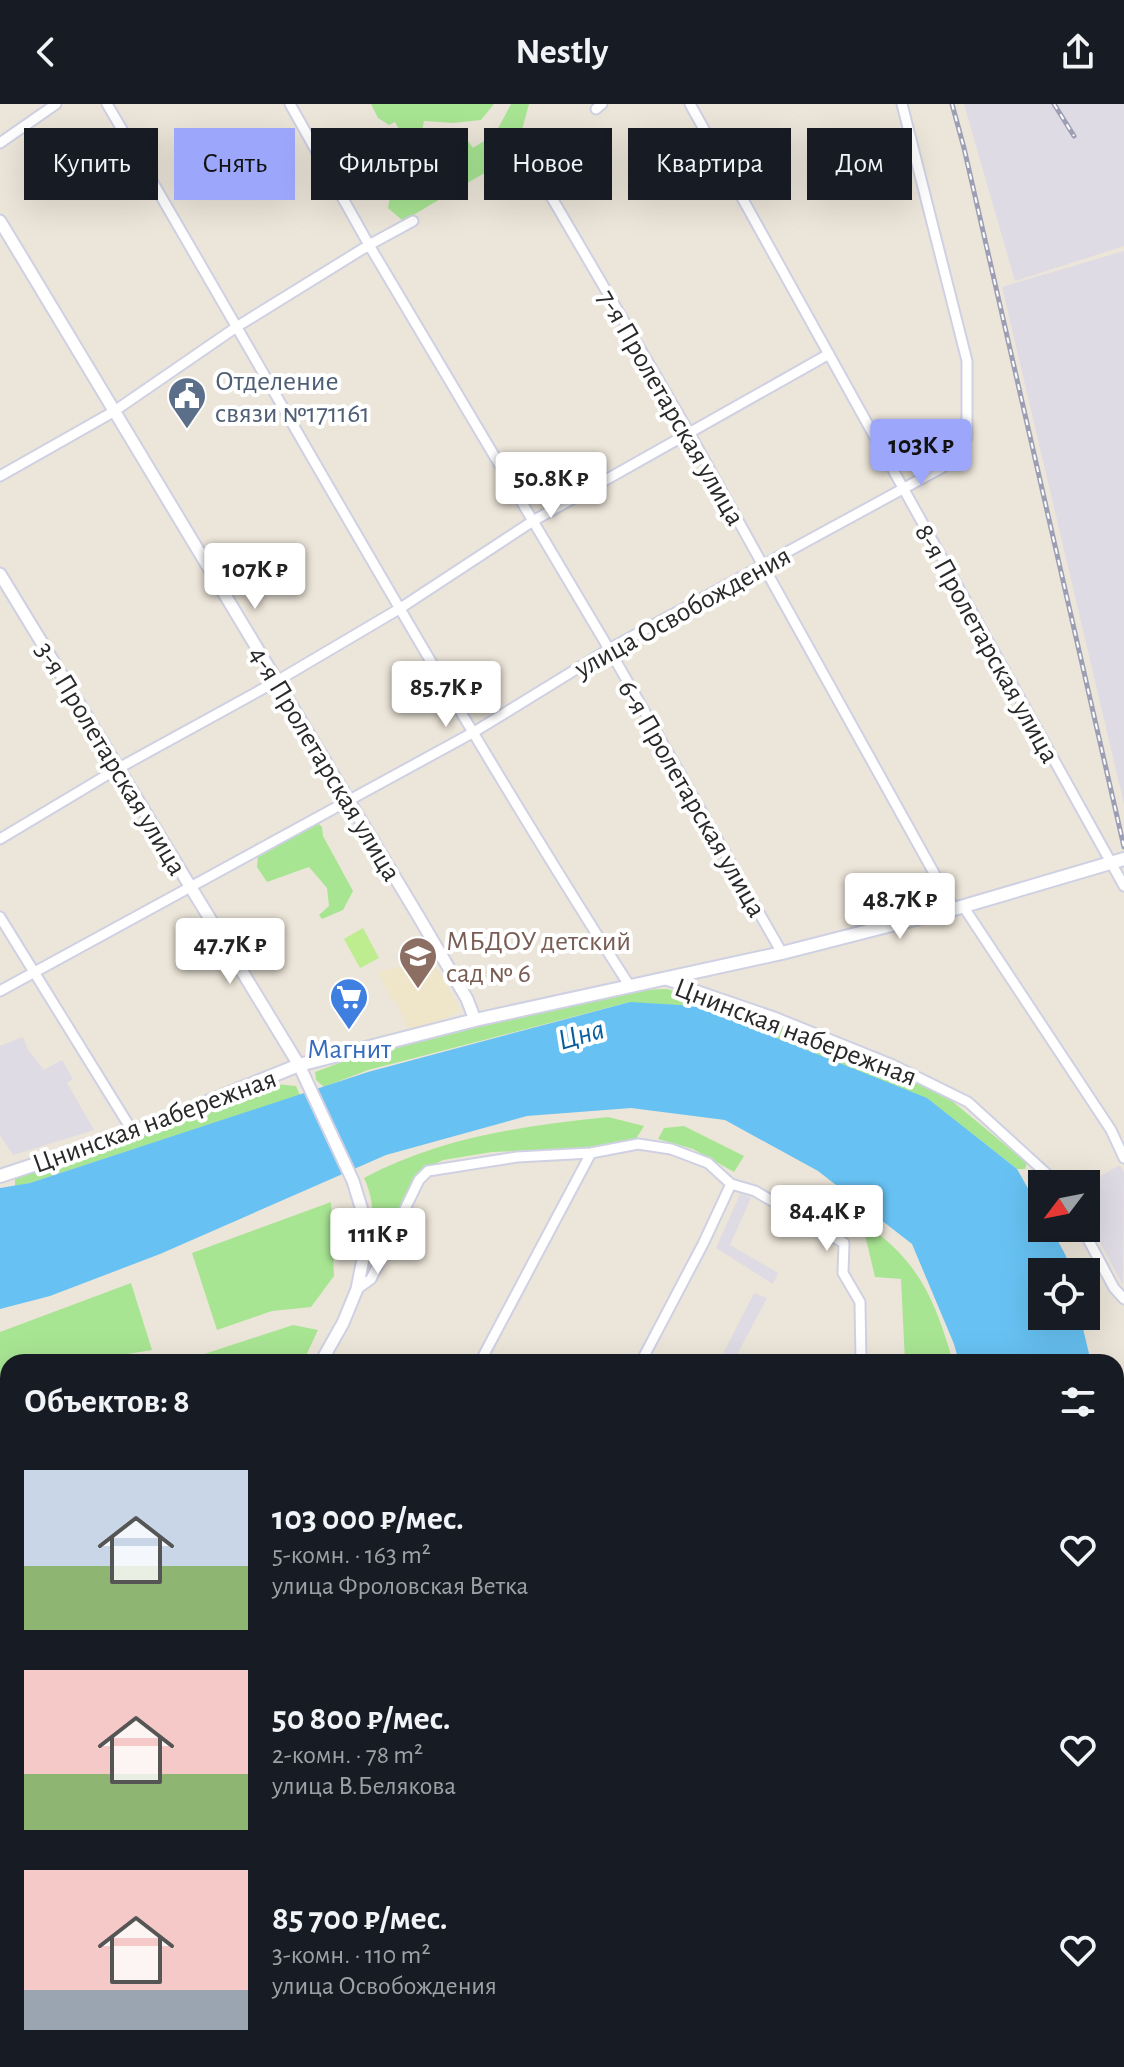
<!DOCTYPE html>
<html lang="ru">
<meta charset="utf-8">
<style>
:root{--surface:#171b24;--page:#20242c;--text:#f1f3f6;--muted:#9ea1a6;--accent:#9ca6fa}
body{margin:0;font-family:"Alegreya Sans",sans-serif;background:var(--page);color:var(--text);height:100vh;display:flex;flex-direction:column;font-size:30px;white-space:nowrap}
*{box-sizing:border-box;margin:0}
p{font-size:26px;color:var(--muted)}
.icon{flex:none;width:44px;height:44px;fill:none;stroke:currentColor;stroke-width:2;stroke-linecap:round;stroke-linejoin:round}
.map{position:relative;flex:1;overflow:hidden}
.sheet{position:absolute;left:0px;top:1250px;width:1124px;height:714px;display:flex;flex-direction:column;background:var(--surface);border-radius:24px 24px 0 0;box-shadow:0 8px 32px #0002}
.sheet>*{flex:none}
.banner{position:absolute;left:24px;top:24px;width:1076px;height:72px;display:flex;gap:16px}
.needle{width:52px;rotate:238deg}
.controls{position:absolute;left:1028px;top:1066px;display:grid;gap:16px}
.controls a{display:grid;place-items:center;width:72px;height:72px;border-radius:0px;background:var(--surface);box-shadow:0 8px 32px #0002;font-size:40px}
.price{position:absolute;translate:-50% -68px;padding:0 18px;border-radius:8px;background:#fff;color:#222;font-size:26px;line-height:52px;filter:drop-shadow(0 2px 4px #0008)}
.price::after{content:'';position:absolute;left:50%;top:48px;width:24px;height:18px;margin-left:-12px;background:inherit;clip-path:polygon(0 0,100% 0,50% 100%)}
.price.selected{background:var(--accent);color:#111}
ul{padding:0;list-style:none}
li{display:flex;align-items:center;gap:24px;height:200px;padding:0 24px}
li span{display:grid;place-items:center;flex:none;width:224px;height:160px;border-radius:0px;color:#555}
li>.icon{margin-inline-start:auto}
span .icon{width:96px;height:96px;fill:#fffc;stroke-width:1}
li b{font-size:34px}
h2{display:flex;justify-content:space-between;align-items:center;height:96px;padding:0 24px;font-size:34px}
.tag{padding:0 28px;border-radius:0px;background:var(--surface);box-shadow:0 8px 32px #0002;font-size:28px;line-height:72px}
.tag.selected{background:var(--accent);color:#111}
header{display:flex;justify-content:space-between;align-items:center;height:104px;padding:0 24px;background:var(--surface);font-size:36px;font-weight:700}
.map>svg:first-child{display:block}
.industrial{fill:#dedbe4}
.education{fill:#efe5c8}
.green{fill:#a8e593}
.pitch{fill:#bded8e}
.water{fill:#67c2f3}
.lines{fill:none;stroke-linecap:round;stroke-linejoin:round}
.stream{stroke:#67c2f3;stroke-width:2}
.minor-casing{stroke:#cfd1e3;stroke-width:13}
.tertiary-casing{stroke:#cfd1e3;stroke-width:15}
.secondary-casing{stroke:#cfd1e3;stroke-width:16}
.minor{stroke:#fff;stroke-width:9}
.tertiary{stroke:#fff;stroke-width:11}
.secondary{stroke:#fff;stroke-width:12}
.rail-casing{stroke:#9c9eb4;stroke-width:5}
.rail{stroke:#fff;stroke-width:2;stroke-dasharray:6;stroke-linecap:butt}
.labels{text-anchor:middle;stroke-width:8;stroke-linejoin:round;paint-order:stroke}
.service-label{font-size:28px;fill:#4e5e75;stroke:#fff;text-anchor:start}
.street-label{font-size:28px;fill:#292929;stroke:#fff}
.education-label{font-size:28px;fill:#785e54;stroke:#fff;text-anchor:start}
.shop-label{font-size:28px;fill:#366cbe;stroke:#fff}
.water-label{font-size:30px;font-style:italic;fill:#085d9e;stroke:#fff}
</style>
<header><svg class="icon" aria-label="back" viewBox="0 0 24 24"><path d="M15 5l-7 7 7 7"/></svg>Nestly<svg class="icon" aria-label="share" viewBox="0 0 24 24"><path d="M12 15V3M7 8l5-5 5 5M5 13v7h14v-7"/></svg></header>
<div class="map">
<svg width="1124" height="1963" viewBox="0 0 1124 1963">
<rect width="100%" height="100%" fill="#ece5d9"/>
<path class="industrial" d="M964,0H1124V142L1015,177Z
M1124,147V700L1002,183Z
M23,933L28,946L44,966L62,956L73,975L67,979L94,1026L13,1051L0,1031V942Z
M1120,1061L1124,1068L1123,1181L1086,1112V1080Z
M740,1090L751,1094L730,1141L778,1169L773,1180L716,1144Z
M754,1189L767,1194L733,1258H719Z
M683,1956H868L867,1963H685Z"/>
<path class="education" d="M431,855L460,906L448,913L409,927L396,896L392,897L378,868Z"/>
<path class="green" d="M371,0H494L481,16L453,19L424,17L421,32L400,27L395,18L389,21L378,14Z
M511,0H529L515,51L403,117L388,104L392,83L377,54L373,35L389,29L408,56L416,80L431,78L433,64L445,57L456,54L458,38L468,37L473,44L495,30Z
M317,718L322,723L323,732L353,787L343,806L322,815L319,811L329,802L327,784L309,763L267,778L257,763L258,752Z
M667,885L728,903L879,961L915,978L952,997L1027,1059L1025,1065H1017L926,994L630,898L368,966L324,983L316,976L315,968L372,947L633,886Z
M275,980L296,982L300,991L30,1079L15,1082V1074Z
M608,1013L644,1022L634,1038L602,1043L492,1048L443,1056L420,1067L373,1153C373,1127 376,1098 364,1074C441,1033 523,1022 608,1013Z
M684,1022L744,1052L734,1068L693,1045L658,1035L664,1024Z
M331,1098L334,1172L311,1203L272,1207L217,1226L192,1149Z
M862,1118C918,1155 935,1195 953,1258H905L901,1175L875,1173Z
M131,1179L152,1246L79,1258H8V1270L0,1272V1228Z
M293,1221L318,1226L303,1258H180Z
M0,1413L8,1417V1543L3,1548L8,1556V1660L0,1665Z
M1117,1511L1124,1513V1963H1024V1956H1116Z"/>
<path class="pitch" d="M363,824L379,854L360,864L344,835Z"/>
<path class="water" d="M630,898L696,902L927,994L1017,1065L1042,1109V1124H1051L1066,1152L1070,1168H1042V1212H1080L1091,1258H959L954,1240L912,1140L818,1067L725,1016L631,1004L527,1012L386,1051L160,1150L50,1192L0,1205V1084L30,1079L368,968Z
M910,1956H1020V1963H910Z"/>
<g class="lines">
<path class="stream" d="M0,1705L8,1696"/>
<defs>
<path id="minor" d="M107,0C280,294 445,594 629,881
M290,0L369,141L609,545L782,849
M690,0L1124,782
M596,5L602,0
M0,39L56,0
M528,53L690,330L954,805
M0,372L113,308L238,222L369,141L413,117
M0,735L117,665L277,577L399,505L533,417L829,250
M963,802L1111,1026L1124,1054
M0,813L133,1028
M666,876L774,913L893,961L968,998L1058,1080
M0,887L474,628L609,545L943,363L967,333V257L902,0
M1082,1124L1114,1184L1124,1195
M357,1185L371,1175L419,1076L428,1067L517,1053L591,1049L638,1040L671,1045L708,1059L731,1080L755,1087L844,1139L843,1169L860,1198L861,1258
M480,1258L591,1049
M641,1258L703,1140L731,1080
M0,1863L8,1860
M111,1963L115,1956
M267,1963L271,1956"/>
<path id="tertiary" d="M0,117L417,810L467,895L475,916
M0,470L299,961L353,1077L365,1116L364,1150L357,1185L343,1219L321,1258
M141,1956L149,1963
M424,1963L428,1956"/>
<path id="secondary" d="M0,1072L133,1028L299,961L475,916L782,849L954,805L1124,755"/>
</defs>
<use href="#minor" class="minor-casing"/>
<use href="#tertiary" class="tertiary-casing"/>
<use href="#secondary" class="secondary-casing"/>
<use href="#minor" class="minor"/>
<use href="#tertiary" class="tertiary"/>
<use href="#secondary" class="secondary"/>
<defs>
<path id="rail" d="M952,0L964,44L1124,743
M1054,0L1074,32"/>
</defs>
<use href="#rail" class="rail-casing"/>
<use href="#rail" class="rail"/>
</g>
<defs>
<symbol id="civic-pin" viewBox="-11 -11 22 30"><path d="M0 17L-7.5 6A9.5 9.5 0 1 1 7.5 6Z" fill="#5c6f8a" stroke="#fff"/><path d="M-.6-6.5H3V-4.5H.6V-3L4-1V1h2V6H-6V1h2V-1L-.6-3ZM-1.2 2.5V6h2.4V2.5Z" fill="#fff"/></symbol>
<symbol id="school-pin" viewBox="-11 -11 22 30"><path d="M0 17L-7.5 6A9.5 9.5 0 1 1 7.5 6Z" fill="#8d6e63" stroke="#fff"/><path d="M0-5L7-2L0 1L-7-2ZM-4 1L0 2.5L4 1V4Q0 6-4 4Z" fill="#fff"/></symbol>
<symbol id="supermarket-pin" viewBox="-11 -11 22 30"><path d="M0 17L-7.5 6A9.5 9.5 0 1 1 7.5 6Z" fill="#3f7fe0" stroke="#fff"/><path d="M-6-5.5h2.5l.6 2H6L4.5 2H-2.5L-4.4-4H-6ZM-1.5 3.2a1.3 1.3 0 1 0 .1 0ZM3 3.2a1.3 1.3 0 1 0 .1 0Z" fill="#fff"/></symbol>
</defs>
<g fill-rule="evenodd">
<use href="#civic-pin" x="165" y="270" width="44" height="60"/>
<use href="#school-pin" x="396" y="830" width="44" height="60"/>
<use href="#supermarket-pin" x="327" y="871" width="44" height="60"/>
</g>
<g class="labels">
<g class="service-label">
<text x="215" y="286">Отделение<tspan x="215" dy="32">связи №171161</tspan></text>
</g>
<g class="street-label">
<text transform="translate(672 303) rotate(60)" y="10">7-я Пролетарская улица</text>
<text transform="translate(682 507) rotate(-29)" y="10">улица Освобождения</text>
<text transform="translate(988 539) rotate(61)" y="10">8-я Пролетарская улица</text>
<text transform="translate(112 654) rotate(59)" y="10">3-я Пролетарская улица</text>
<text transform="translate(326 659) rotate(59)" y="10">4-я Пролетарская улица</text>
<text transform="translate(693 694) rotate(60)" y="10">6-я Пролетарская улица</text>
<text transform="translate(796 927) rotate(21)" y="10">Цнинская набережная</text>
<text transform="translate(154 1016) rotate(-20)" y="10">Цнинская набережная</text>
</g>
<g class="education-label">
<text x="446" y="846">МБДОУ детский<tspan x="446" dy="32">сад № 6</tspan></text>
</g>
<g class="shop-label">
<text x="349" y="954">Магнит</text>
</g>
<g class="water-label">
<text transform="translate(581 930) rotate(-16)" y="10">Цна</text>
</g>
</g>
</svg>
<div class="controls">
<a><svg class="needle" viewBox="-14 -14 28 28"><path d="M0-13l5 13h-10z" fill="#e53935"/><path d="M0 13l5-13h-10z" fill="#9ea1a6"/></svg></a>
<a><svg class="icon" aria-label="locate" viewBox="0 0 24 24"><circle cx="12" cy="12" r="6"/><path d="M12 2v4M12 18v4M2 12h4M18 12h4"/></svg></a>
</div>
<b class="price selected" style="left:921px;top:383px">103K ₽</b>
<b class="price" style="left:551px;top:416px">50.8K ₽</b>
<b class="price" style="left:255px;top:507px">107K ₽</b>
<b class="price" style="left:446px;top:625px">85.7K ₽</b>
<b class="price" style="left:900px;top:837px">48.7K ₽</b>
<b class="price" style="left:230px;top:882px">47.7K ₽</b>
<b class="price" style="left:827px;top:1149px">84.4K ₽</b>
<b class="price" style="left:378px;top:1172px">111K ₽</b>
<div class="banner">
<a class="tag">Купить</a>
<a class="tag selected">Снять</a>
<a class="tag">Фильтры</a>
<a class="tag">Новое</a>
<a class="tag">Квартира</a>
<a class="tag">Дом</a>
</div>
<section class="sheet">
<h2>Объектов: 8<svg class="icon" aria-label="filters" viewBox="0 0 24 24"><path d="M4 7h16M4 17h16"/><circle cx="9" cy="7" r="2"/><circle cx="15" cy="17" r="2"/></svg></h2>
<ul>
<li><span style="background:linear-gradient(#c9d6e8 60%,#8fb573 0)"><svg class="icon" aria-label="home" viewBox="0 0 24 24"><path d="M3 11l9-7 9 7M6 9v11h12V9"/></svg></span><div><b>103 000 ₽/мес.</b><p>5-комн. · 163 m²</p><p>улица Фроловская Ветка</p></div><svg class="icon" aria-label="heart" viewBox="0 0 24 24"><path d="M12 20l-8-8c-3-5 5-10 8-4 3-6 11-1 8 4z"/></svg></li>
<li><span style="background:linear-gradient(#f6c9c9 65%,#8fb573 0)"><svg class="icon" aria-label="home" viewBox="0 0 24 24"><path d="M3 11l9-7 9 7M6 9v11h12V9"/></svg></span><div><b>50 800 ₽/мес.</b><p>2-комн. · 78 m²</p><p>улица В.Белякова</p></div><svg class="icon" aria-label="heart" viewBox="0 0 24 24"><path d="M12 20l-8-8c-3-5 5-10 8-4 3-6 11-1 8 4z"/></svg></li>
<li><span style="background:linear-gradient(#f6c9c9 75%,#9aa5b1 0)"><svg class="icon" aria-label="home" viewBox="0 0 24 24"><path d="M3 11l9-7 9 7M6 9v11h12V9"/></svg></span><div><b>85 700 ₽/мес.</b><p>3-комн. · 110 m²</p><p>улица Освобождения</p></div><svg class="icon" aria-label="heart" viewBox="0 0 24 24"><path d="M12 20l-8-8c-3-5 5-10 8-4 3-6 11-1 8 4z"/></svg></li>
</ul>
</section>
</div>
